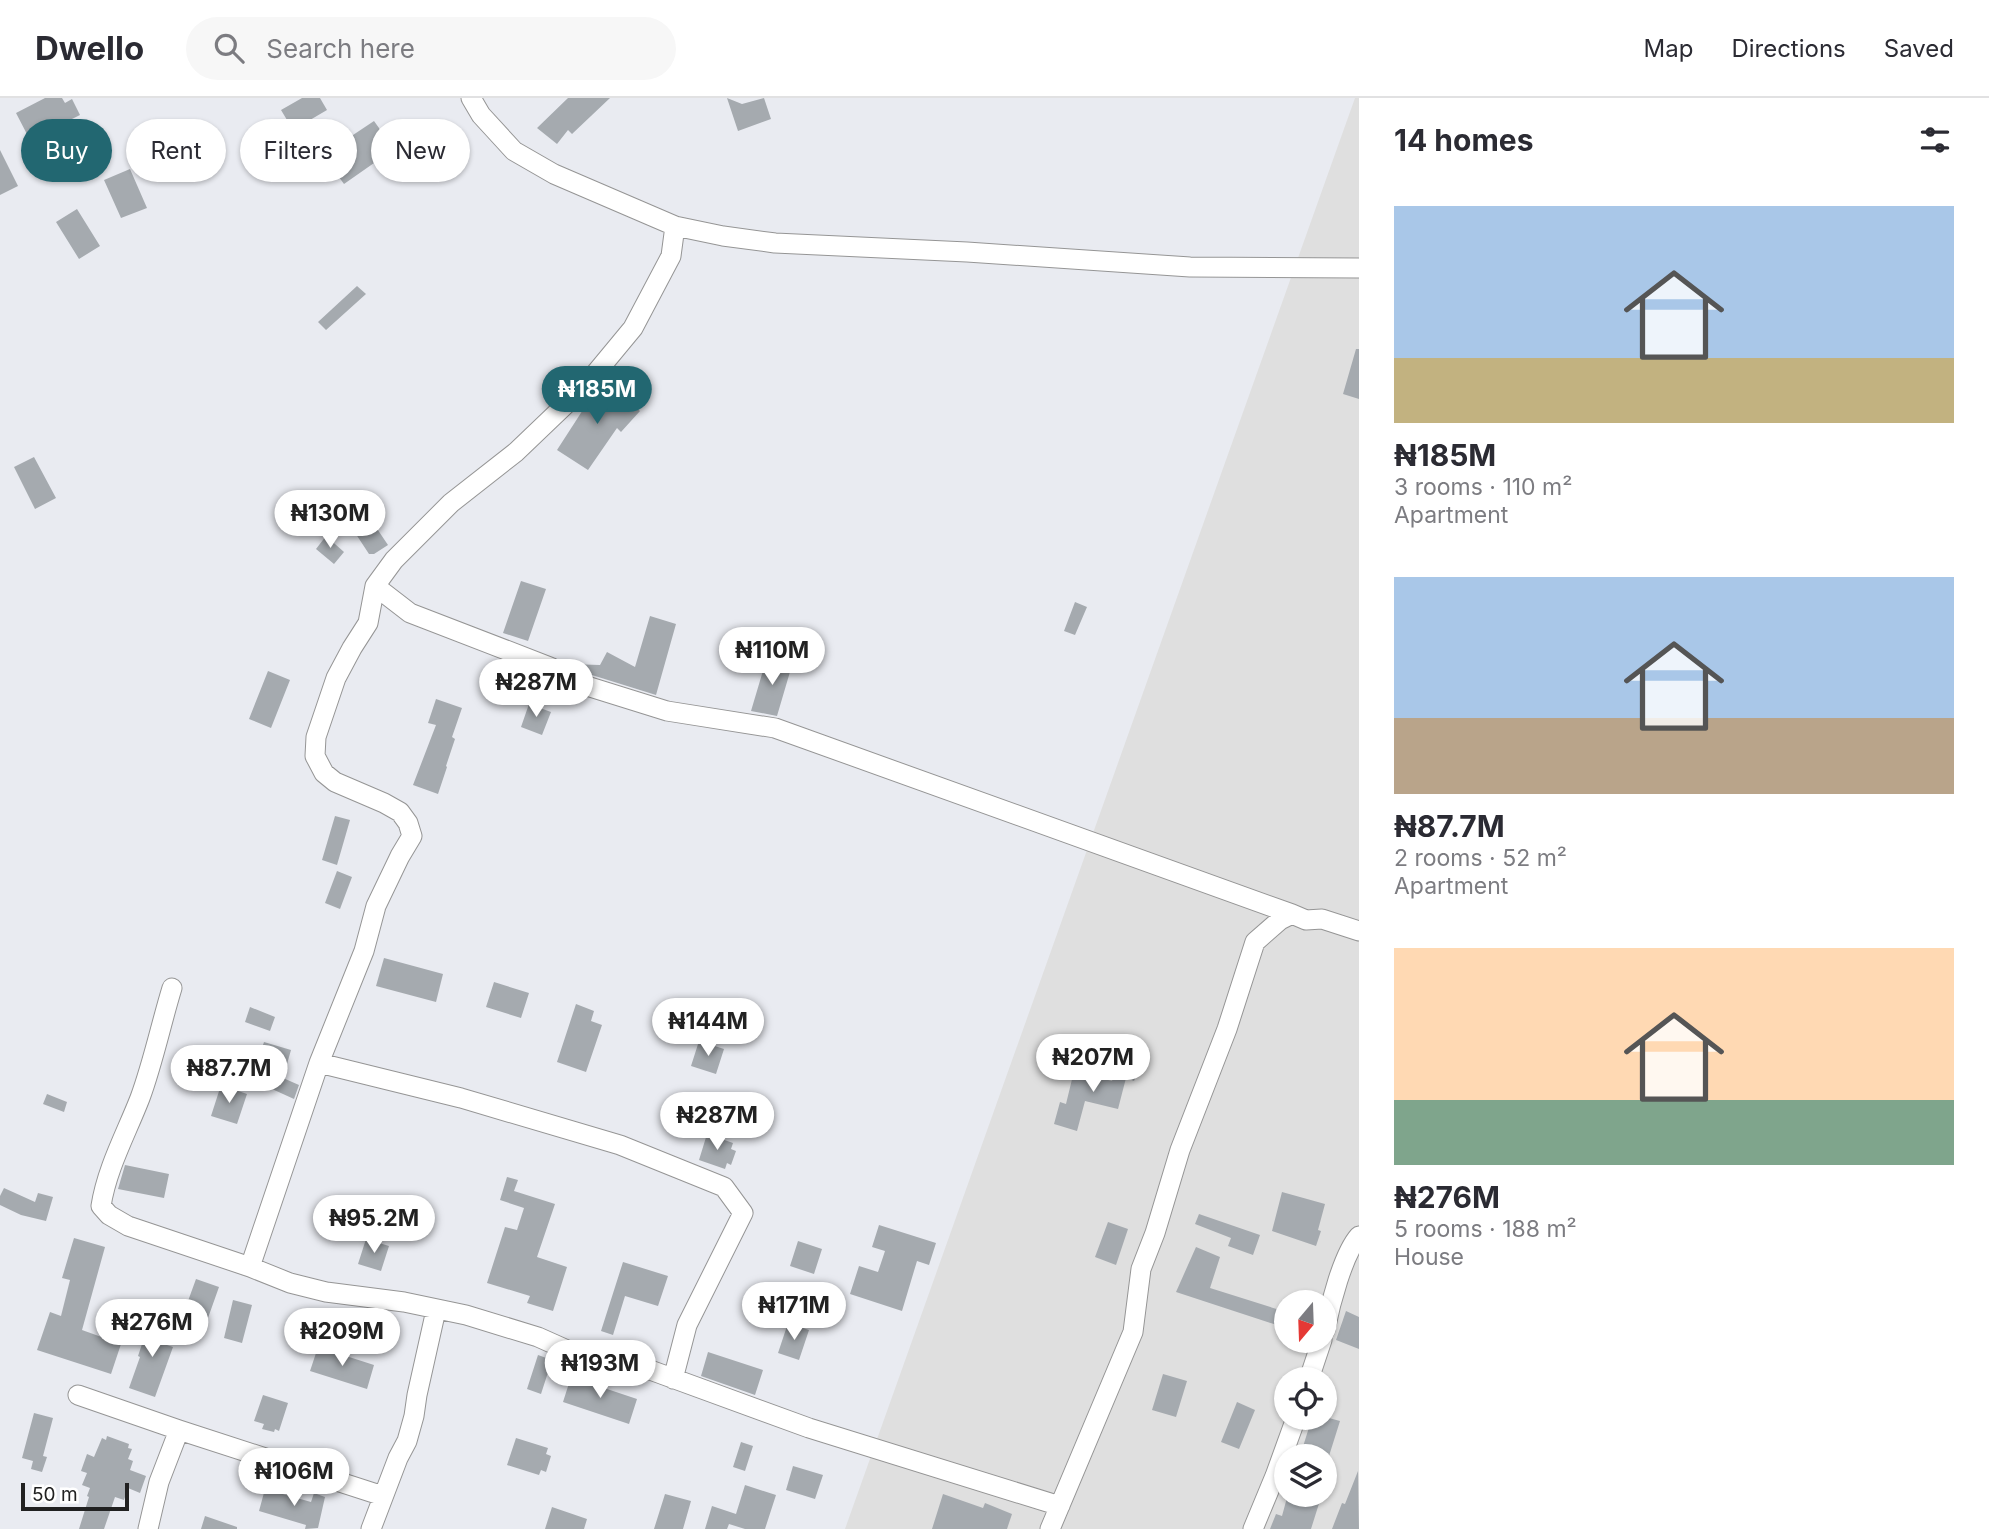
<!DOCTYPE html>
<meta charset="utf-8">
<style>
:root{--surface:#fff;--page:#f7f7f7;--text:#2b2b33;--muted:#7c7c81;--line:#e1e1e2;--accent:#226771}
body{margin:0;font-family:Inter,sans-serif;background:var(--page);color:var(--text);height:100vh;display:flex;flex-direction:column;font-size:26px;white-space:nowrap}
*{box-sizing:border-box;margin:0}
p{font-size:23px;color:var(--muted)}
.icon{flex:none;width:38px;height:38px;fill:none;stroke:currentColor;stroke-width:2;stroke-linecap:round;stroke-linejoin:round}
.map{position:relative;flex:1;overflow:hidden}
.sheet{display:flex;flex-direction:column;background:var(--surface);width:630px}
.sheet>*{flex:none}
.banner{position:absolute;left:21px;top:21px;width:665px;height:63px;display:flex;gap:14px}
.needle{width:46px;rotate:199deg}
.buttons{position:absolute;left:1274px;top:1192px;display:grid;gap:14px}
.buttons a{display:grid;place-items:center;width:63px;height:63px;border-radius:50%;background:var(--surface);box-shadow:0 2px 5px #0004;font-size:35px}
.scale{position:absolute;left:21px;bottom:18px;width:108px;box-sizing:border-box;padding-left:7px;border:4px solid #212121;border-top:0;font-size:19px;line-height:24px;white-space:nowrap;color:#212121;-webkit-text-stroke:5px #fff;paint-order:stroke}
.price{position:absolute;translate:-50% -60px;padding:0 16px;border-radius:24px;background:#fff;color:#222;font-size:23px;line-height:46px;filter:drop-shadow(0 2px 4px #0008)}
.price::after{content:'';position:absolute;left:50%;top:42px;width:21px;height:16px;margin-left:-10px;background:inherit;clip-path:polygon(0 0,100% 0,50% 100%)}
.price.selected{background:var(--accent);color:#fff}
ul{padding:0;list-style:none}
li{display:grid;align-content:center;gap:14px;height:371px;padding:0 35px}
li span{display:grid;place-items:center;height:217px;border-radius:0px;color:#555}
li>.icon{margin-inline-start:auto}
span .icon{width:126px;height:126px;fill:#fffc;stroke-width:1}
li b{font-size:30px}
h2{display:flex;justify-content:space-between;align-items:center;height:84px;padding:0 35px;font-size:30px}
.pill{padding:0 24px;border-radius:32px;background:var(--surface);box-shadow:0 2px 5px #0004;font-size:24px;line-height:63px}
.pill.selected{background:var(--accent);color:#fff}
header{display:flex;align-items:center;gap:42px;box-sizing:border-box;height:98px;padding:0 35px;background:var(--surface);border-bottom:2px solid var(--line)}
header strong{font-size:33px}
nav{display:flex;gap:38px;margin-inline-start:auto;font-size:24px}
.search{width:490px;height:63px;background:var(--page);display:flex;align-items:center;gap:18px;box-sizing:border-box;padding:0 24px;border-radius:38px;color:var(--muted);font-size:26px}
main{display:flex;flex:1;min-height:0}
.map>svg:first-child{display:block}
.residential{fill:#dfdfdf;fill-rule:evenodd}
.building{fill:#a5aaaf}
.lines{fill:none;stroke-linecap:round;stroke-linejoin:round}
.minor-casing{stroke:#959595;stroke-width:21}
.minor{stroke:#fff;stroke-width:19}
</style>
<header>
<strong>Dwello</strong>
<div class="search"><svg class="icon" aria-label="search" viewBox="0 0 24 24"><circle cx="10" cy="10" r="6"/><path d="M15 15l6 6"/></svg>Search here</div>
<nav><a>Map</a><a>Directions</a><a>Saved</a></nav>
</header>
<main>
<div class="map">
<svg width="1359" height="1431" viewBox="0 0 1359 1431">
<rect width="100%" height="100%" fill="#e9ebf1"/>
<path class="residential" d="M1355,0H1359V1431H845ZM1286,1204H1325V1242H1286ZM1286,1281H1325V1320H1286ZM1286,1358H1325V1396H1286Z"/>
<path class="building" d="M45,0H62L65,5L72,1L80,17L30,42L16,15Z
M302,0H320L327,12L293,32L281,12Z
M568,0H610L572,36L568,32L557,46L537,30Z
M727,0L742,6L764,0L771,21L738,33Z
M374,23L394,51L344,86L323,57Z
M0,52L18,88L0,97Z
M130,71L147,110L121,120L104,82Z
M77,111L100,148L79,161L56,124Z
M357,188L366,196L326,232L318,224Z
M1356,251H1359V301L1343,296Z
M607,284L640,313L621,334L617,330L588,372L557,352L588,304Z
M34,359L56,400L35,411L14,369Z
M363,410L388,447L374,456H369L346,421Z
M326,438L344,454L334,466L316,451Z
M521,483L546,491L528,543L503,535Z
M1075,504L1087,509L1075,537L1064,533Z
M650,518L676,526L656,597L579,573L568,566L600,567L607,554L635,569Z
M767,559L792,567L777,618L751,613Z
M268,573L290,582L271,630L249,621Z
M436,601L462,610L452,639L455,641L446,668L447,669L438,696L413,687L436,627L428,625Z
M529,606L551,614L542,637L521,629Z
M335,718L350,722L337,767L322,762Z
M337,773L352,779L340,811L325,805Z
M384,860L443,876L436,904L376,888Z
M494,884L529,895L521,920L486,909Z
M576,906L594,913L591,923L602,927L586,974L557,964Z
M250,909L275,919L270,933L245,924Z
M699,943L724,951L716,976L691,968Z
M264,944L291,952L283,980L299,987L294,1001L261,986L272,963L259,959Z
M1119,962L1139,971L1134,983L1126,980L1118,1011L1085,1003L1077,1033L1054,1026L1060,1004L1066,1006L1074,973L1112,983Z
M221,987L247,996L237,1026L211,1018Z
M47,996L67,1004L64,1014L43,1006Z
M707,1036L733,1045L731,1051L736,1053L731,1067L727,1065L725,1071L699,1062Z
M125,1067L169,1076L164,1100L118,1091Z
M507,1079L518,1082L514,1093L555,1106L537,1159L567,1169L553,1213L527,1205L530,1198L487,1185L505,1129L517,1132L524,1110L500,1102Z
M4,1090L35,1104L38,1095L53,1099L46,1123L21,1117L0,1107V1098Z
M1282,1094L1325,1106L1318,1132L1321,1133L1316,1148L1272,1133Z
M360,1102L371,1106L361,1141L342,1135L349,1115L355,1117Z
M1199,1116L1260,1137L1253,1157L1228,1148L1231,1140L1195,1126Z
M1108,1124L1128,1131L1116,1167L1095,1159Z
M879,1127L936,1145L929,1167L917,1163L902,1213L850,1196L859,1168L878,1174L885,1153L872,1149Z
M74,1140L105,1149L82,1232L121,1246L111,1276L37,1252L50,1214L61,1218L70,1182L62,1180Z
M366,1141L389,1148L381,1173L358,1166Z
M798,1143L822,1151L814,1176L790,1168Z
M1196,1149L1220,1159L1210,1190L1286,1214V1230L1176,1194Z
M623,1164L668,1178L658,1208L625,1198L613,1237L601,1233Z
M196,1181L219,1189L203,1234L180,1225Z
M233,1202L252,1207L242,1245L224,1240Z
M1346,1213L1359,1219V1251L1336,1242Z
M149,1220L168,1223L164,1246L173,1249L155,1299L129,1290L140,1259L138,1258L145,1237Z
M788,1225L809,1232L799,1262L778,1255Z
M318,1249L374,1267L367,1291L310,1273Z
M708,1254L763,1272L755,1297L701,1278Z
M538,1257L552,1262L541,1296L527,1291Z
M1163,1276L1187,1283L1176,1319L1152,1312Z
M571,1279L637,1301L629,1326L563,1304Z
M263,1297L288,1305L279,1333L275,1331L274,1334L262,1331L264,1326L254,1323Z
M1237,1304L1255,1312L1239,1351L1221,1344Z
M34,1315L53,1320L43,1358L47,1359L42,1374L31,1371L33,1363L22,1360Z
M1312,1320H1329L1340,1323L1329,1358H1300Z
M107,1338L129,1346L128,1350L132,1351L128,1361L133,1363L130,1372L146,1378L140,1395L128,1390L124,1402L115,1399L104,1431H79L89,1399L87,1398L90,1390L82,1387L87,1375L81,1373L87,1356L94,1359L102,1340L106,1342Z
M516,1340L548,1350L546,1356L551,1358L546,1374L541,1372L539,1377L507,1367Z
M741,1344L753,1348L745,1373L733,1369Z
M793,1368L823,1377L815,1401L786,1392Z
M1358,1373L1359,1431H1332L1342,1405L1345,1406Z
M745,1387L776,1397L765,1431H745L729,1426L727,1431H705L712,1408L736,1416Z
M265,1391L311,1404L314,1395L325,1399L318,1430L305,1431L306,1427L259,1413Z
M665,1396L691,1403L683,1431H654Z
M943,1396L983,1410L985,1405L1012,1416L1007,1431H932Z
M1288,1396H1322L1311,1431H1270L1276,1416L1282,1418Z
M552,1409L587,1421L584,1431H545Z
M205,1418L237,1429V1431H201Z"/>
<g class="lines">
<defs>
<path id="minor" d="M471,0L481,17L514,53L554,76L675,128L723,138L775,145L967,154L1190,169L1359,170
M375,488L410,515L550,569L574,584L667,613L775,630L1292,816
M172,890C161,926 153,965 140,1000C126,1036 107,1070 101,1108L109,1117L128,1128L250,1169L290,1185L326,1194L404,1204L466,1217L538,1239L576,1256L599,1263L642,1269L809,1330L1060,1408
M319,965L461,1000L620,1047L724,1089L743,1115L687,1227L673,1281
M250,1169L319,965L364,853L376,808L400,758L412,738L408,725L400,714L384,705L335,684L324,675L315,658L316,639L336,580L352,550L368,525L375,488L394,462L451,405L516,354L585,288L633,230L671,158L675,128
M1325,1232C1330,1207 1343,1156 1359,1138
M1309,1281L1322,1242
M78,1297L179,1332L383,1398
M148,1431L159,1384L179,1332
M371,1431L398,1360L407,1343L414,1318L417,1297L436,1212
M1050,1431L1133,1234L1141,1171L1155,1135L1180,1052L1227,931L1255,844L1280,822L1292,816L1306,822L1322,821L1359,833
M1253,1431L1275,1378L1296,1320"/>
</defs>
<use href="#minor" class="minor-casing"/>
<use href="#minor" class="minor"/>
</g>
</svg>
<div class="buttons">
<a><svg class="needle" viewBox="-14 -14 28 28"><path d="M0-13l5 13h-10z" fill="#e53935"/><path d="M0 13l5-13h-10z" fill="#7c7c81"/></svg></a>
<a><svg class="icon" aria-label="locate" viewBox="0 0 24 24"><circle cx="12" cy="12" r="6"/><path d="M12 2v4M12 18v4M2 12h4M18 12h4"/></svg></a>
<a><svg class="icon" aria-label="layers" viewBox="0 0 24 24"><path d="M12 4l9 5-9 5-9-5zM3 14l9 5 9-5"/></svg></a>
</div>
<div class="scale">50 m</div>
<b class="price selected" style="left:597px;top:328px">₦185M</b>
<b class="price" style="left:330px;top:452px">₦130M</b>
<b class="price" style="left:772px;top:589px">₦110M</b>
<b class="price" style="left:536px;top:621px">₦287M</b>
<b class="price" style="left:708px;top:960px">₦144M</b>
<b class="price" style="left:1093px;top:996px">₦207M</b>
<b class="price" style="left:229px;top:1007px">₦87.7M</b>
<b class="price" style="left:717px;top:1054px">₦287M</b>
<b class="price" style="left:374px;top:1157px">₦95.2M</b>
<b class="price" style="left:794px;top:1244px">₦171M</b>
<b class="price" style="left:152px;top:1261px">₦276M</b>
<b class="price" style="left:342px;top:1270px">₦209M</b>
<b class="price" style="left:600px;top:1302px">₦193M</b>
<b class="price" style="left:294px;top:1410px">₦106M</b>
<div class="banner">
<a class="pill selected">Buy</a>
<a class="pill">Rent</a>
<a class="pill">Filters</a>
<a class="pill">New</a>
</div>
</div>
<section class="sheet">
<h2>14 homes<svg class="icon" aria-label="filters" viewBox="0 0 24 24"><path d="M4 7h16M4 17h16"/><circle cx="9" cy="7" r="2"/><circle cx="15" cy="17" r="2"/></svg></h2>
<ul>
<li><span style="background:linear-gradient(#a9c7e8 70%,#c2b280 0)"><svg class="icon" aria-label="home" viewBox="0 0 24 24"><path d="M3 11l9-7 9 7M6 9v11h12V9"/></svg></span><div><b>₦185M</b><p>3 rooms · 110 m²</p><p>Apartment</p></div></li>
<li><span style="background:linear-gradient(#a9c7e8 65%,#b9a48a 0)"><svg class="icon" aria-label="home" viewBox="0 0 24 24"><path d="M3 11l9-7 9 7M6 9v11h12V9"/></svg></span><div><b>₦87.7M</b><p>2 rooms · 52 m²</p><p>Apartment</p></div></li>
<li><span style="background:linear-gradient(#ffd9b3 70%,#7fa58c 0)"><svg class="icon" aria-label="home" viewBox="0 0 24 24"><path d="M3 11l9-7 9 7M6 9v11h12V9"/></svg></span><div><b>₦276M</b><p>5 rooms · 188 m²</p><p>House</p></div></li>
</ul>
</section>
</main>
